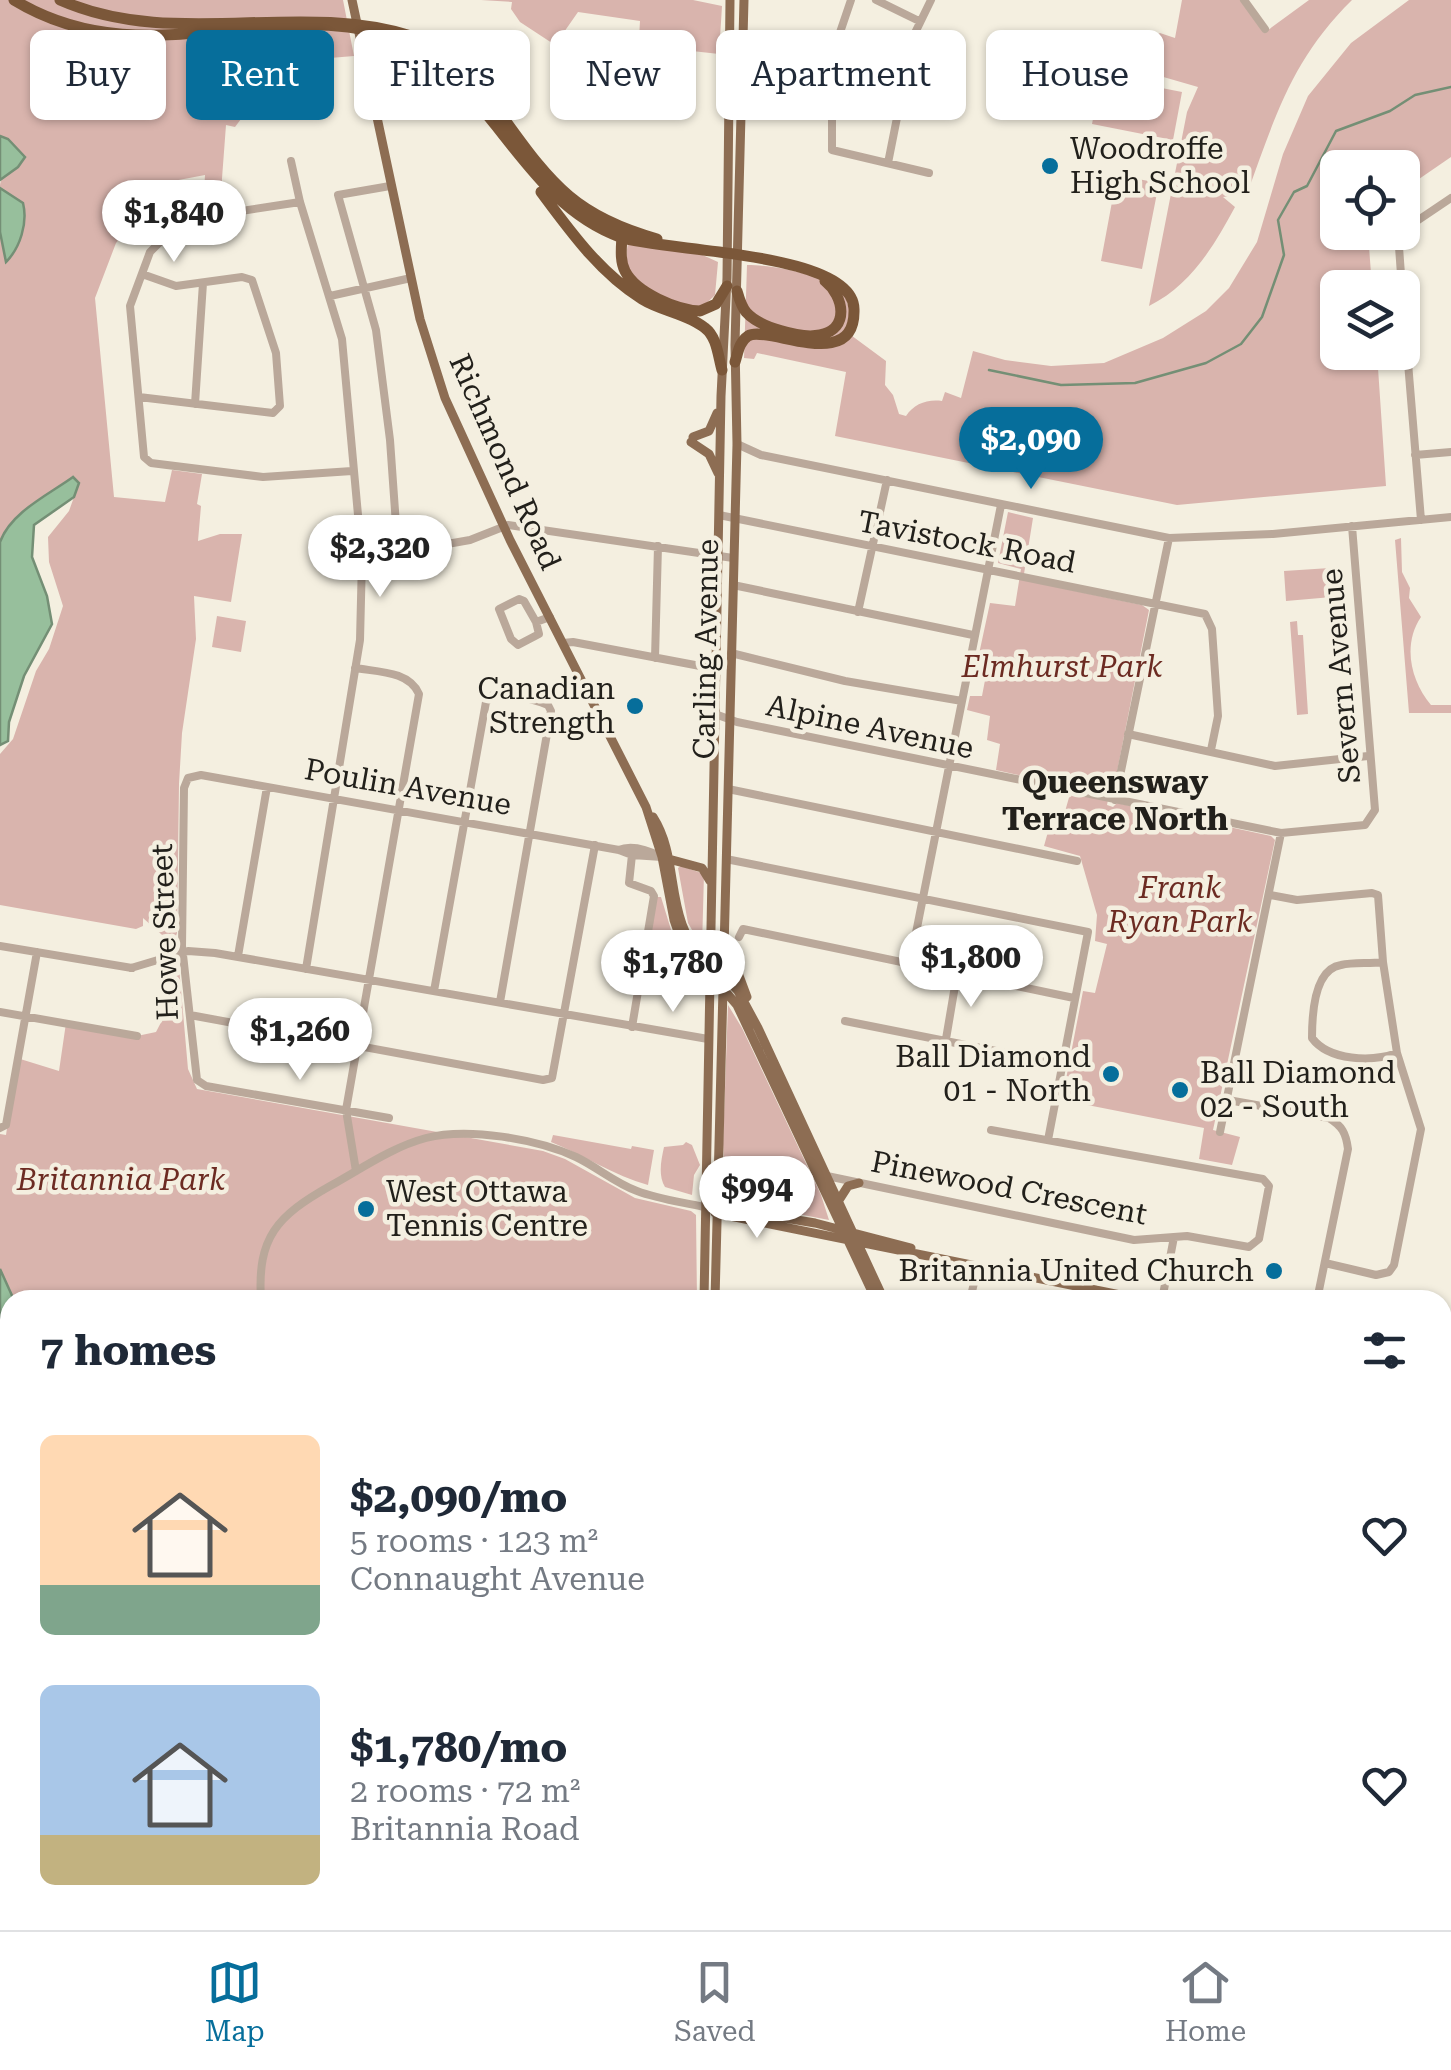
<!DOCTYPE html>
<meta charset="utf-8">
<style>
:root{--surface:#fff;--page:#f6f6f7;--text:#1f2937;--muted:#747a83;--line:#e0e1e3;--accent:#066e9b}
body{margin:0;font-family:"Roboto Serif",serif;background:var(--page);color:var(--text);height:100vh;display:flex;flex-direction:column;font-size:38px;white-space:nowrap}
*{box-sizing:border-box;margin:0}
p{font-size:32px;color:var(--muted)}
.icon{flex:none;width:55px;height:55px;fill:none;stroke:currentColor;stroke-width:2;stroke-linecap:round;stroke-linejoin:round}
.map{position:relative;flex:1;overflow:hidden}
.sheet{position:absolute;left:0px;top:1290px;width:1452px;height:640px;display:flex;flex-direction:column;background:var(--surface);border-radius:30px 30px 0 0;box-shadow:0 2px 8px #0004}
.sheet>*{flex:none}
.top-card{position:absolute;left:30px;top:30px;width:1392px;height:90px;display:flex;gap:20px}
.buttons{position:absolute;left:1320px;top:150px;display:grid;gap:20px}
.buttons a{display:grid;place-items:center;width:100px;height:100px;border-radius:15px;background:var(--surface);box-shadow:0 2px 8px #0004;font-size:50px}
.price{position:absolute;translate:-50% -85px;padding:0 22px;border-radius:35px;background:#fff;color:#222;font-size:32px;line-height:65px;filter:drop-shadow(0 2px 5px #0008)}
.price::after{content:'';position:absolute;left:50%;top:60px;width:30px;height:22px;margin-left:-15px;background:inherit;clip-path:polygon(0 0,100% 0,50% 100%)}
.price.active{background:var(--accent);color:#fff}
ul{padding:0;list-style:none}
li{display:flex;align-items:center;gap:30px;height:250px;padding:0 40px}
li span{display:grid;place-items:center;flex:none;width:280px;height:200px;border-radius:15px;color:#555}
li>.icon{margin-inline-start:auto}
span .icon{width:120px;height:120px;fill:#fffc;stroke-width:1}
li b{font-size:42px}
h2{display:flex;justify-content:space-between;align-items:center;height:120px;padding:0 40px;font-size:42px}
.tag{padding:0 35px;border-radius:15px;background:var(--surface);box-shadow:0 2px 8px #0004;font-size:35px;line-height:90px}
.tag.active{background:var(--accent);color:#fff}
.tab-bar{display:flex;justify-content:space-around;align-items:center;height:140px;border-top:2px solid var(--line);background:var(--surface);font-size:28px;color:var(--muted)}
.tab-bar a{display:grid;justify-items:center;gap:5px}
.tab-bar .active{color:var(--accent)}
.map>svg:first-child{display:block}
.green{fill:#d9b4ad}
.water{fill:#97bf9c;stroke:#748f75;stroke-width:2.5}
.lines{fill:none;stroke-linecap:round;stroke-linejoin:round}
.stream{stroke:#748f75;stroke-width:2.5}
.minor{stroke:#baa89a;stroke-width:8}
.major{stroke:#8d6d53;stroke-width:9}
.highway{stroke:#7b5739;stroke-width:11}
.poi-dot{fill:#066e9b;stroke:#f4efe0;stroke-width:4}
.labels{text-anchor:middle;stroke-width:9;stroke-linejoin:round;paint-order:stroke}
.poi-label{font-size:30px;fill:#22201b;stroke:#f4efe0;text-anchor:start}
.street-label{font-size:30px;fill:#22201b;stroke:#f4efe0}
.park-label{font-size:30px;font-style:italic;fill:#6c2b22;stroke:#f4efe0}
.neighbourhood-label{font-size:32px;font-weight:bold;fill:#22201b;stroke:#f4efe0}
</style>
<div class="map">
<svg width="1451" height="1930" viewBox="0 0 1451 1930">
<rect width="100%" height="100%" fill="#f4efe0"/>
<path class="green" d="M0,0H343L354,56L306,60L241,74C222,89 237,101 241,119L235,127L226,125L220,205L203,208L205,175L168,182L116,243L95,298L114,497L165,502L172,470L202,474L197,504L201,506L198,541L220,534H242L231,602L194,596L196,639L182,733L179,784L177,933L170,953L153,961L170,942L143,918V926L136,929L0,905V754L13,739L36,671L49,649L63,606L49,562L48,537L69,511L79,483L72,477C47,495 11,512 0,542V232L7,261C21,247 28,222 23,203L0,188C0,175 8,173 18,167L8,139L0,136Z
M481,0H693L722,6L719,54L683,50L639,38L640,21L578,12L555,45L520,22L511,9L512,2Z
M1182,0H1240L1264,33L1309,0H1352C1292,59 1275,117 1247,194L1223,197L1235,207C1214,246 1191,285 1149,306L1187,112L1198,87L1122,65L1128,52L1160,33L1175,38Z
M1409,0H1451V157L1403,190L1402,168H1338V232L1368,233L1372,287L1338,288V352L1376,353L1378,363L1400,361L1401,366L1378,368L1386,486L1177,505L835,436L846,372L757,353L754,359L744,358L747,265C776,265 819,274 844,291L851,316L844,330L886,361L885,385L893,395L899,414L906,416C914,404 927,399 942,401L945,392L961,398L973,351L1005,360L1051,366L1104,363L1163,338L1206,311L1229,288L1257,242L1283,154L1308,96L1351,43Z
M1032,55L1081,85L1066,111L1016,80Z
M1101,76L1182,92L1173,140L1092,124Z
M1117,175L1159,183L1142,269L1101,261Z
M628,243L696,252L718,262L715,295C709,301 704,306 695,307C676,308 643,289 632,274C625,265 626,254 628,243Z
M1008,512L1033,518L1023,580L1142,605L1149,610L1115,782L1111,784L1107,805L1113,807L1117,803L1271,836L1275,840L1213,1130L1240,1137L1232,1165L1199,1159L1204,1128L1062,1100L1083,991L1095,993L1107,944L1095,941L1097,915L1080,856L1044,846L1051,821L1062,822L1072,787L996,770L1000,744L987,740L990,716L967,710L970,696H982L986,675L976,668L990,603L1015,606L1021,569L998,563Z
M1401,538L1402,572L1410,588L1409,598L1421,617C1402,645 1411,681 1431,705H1451V713H1409L1395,540Z
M1330,568L1332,597L1286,601L1284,571Z
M217,616L246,621L241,652L212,647Z
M1297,621L1298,635H1303L1308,714L1297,715L1290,622Z
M681,866L704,874L702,947L688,923L678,868Z
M655,897H661L676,946L673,949L653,945L651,933Z
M173,965L179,967L188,1069L197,1089L543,1151L565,1159L635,1198L691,1211L696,1215L697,1300H14L0,1269V1134L6,1135L17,1058L59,1071L66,1023L137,1036L156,1032L170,1005Z
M728,1005L742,1028L821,1195L829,1220L726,1200L723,1144Z
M553,1135L631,1149L632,1146L654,1150L648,1185C614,1176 584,1155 551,1142Z
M686,1142L692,1145L700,1165L694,1175L692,1195L665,1187C658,1175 661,1161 664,1147L683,1145Z
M1443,1376L1451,1378V1519L1443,1513Z
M10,1377V1462L0,1471V1386Z
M367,1920H450L454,1930H370Z"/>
<path class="water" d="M0,136L8,139L25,157L18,167L0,180Z
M0,188L23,203C28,223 20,248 6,262L0,232Z
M73,477L79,483L74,497L34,525L32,557L47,596L52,624L24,676L9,722L8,741L0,745V542C11,512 48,495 73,477Z
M0,1269L14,1300H10V1377L0,1386Z
M10,1462V1920H367L370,1930H0V1471Z"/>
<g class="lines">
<path class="stream" d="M989,370L1061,385L1135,383L1206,363L1241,344L1262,317L1284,255L1278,220L1294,192L1307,186L1336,131L1390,111L1415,95L1451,87"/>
<path class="minor" d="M851,0L832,56V150L929,173
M876,0L919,21
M1244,0L1265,29
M291,161L300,202L342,339L362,559L360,640L306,969
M888,163L913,37L931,0
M390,186L338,195L376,330L390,440L398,553
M300,202L182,220L150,252L130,306L144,457L151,463L263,477L352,471
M1402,231L1451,198
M1401,232L1399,247L1402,288
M1402,290L1421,520
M330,296L411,278
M139,397L273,413L280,406L276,353L252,280L242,277L176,286L142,274
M195,404L203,283
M737,444L761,455L1169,538L1273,534L1451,517
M1415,455L1451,452
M719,515L1205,614L1212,629L1218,716L1211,750
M362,559L470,540L508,525L733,558
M733,585L973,635
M858,612L887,480
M536,622L539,634L518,645L511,639L499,609L519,599L524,601L536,622L550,617
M563,643L573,642L716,669
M731,653L845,681L962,701
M655,658L658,546
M355,668C378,672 409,671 419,694L346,1110L356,1171
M715,714L737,722L1281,833L1365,825L1375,810L1352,526
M1128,734L1275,766L1368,756
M728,789L1077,861
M1115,800L1169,538
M619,850C632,844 650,851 662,857
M726,859L1088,932L1048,1140
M1270,895L1297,900L1372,893L1378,895L1383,962L1397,1053L1421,1129L1394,1265L1389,1272L1376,1275L1325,1263
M739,937L743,929L1074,998
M0,946L132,968
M645,951L671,955L679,977L687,983
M238,956L267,787
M1383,962C1369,964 1354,962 1341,965C1314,969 1312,1016 1312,1038C1329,1061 1372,1062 1397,1053
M910,963L1001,505
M131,968L188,951L215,953L708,1039
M434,991L486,702L494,694C512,695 531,698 548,705L551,711L500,1002
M0,1012L137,1036
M190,1015L543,1080L552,1078L595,845
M845,1021L1061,1064
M632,1027L654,896L651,891L629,883L632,855
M946,1039L957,974
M1228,1100L1329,1118C1342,1126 1346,1133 1348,1149L1317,1300
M389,1118L206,1086L197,1080L182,946L184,788L188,778L201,775L619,850L632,855L662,857
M0,1128L6,1125L37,952
M1220,1132L1281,833
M827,1176L1134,1240L1187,1236L1249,1247L1259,1239L1269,1186L1263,1179L991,1130
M261,1300C257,1237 277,1216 330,1186C361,1169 392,1147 426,1138C468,1127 537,1139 576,1157C597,1167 615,1183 637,1191C658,1199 682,1202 704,1207
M970,1300L978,1266
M1162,1300L1174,1237
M1442,1522L1451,1527
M1442,1883L1451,1885
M587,1920L643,1930
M998,1920L1046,1930
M1080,1920L1084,1930
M1282,1920L1286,1930
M534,1930L536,1920
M1231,1930L1248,1920"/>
<path class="major" d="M352,0L420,319L445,398L510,540L646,807L662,857L674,920L681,940L737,1005L876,1300
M693,437L709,431L717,413
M691,442L709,454L718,473
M653,817C674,850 669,888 682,924C687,940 698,950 709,962
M665,858L702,868L710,881
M728,946L747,997
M685,952L707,990
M721,973L738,991L758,1028L884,1300
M839,1200L848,1186L859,1183
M712,1206L815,1223L911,1248
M715,1213L1145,1300
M704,1300L721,396L727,278L730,0
M715,1300L737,444L735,345L744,0
M1442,1360L1451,1362
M1174,1920L1178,1930
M696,1930V1920
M707,1930V1920"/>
<path class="highway" d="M14,0C139,76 260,0 384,34C491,70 516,199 620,237C662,252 853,251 854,309C856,375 767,324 748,336C739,342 738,353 735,362
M60,0C173,50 297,0 411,36C492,73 508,143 569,196C595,218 625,230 657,239
M541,192C570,231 600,273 642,299C661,311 688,314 705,328C717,337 718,356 722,370
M622,232C622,245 619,259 625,271C636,293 677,310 700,311L716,304L727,286
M737,291C739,298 741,306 746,312C759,327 800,339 820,335C850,329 844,296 825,281"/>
</g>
<g class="poi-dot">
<circle cx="1050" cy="166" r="10"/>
<circle cx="635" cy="706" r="10"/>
<circle cx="1111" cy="1074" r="10"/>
<circle cx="1180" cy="1090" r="10"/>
<circle cx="366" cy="1209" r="10"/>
<circle cx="1274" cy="1271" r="10"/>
</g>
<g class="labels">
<g class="poi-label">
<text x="1070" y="159">Woodroffe<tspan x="1070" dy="34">High School</tspan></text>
<text x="615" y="699" text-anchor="end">Canadian<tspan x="615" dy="34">Strength</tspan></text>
<text x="1091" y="1067" text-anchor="end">Ball Diamond<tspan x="1091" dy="34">01 - North</tspan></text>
<text x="1200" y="1083">Ball Diamond<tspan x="1200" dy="34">02 - South</tspan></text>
<text x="386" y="1202">West Ottawa<tspan x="386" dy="34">Tennis Centre</tspan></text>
<text x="1254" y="1281" text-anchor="end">Britannia United Church</text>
</g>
<g class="street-label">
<text transform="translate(505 462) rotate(66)" y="10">Richmond Road</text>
<text transform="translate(967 542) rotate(11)" y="10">Tavistock Road</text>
<text transform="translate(706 649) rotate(-89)" y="10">Carling Avenue</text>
<text transform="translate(1341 676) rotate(-95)" y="10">Severn Avenue</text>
<text transform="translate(870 727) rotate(12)" y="10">Alpine Avenue</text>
<text transform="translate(408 787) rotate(10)" y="10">Poulin Avenue</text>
<text transform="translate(165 932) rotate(-92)" y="10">Howe Street</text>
<text transform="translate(1009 1188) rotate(11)" y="10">Pinewood Crescent</text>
</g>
<g class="park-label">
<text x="1062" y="677">Elmhurst Park</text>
<text x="1180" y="898">Frank<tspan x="1180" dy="34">Ryan Park</tspan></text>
<text x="121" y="1190">Britannia Park</text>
</g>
<g class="neighbourhood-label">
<text x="1115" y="793">Queensway<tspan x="1115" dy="37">Terrace North</tspan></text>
</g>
</g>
</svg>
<div class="buttons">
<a><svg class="icon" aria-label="locate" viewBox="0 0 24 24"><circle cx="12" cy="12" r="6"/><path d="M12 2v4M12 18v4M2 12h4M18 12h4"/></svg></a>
<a><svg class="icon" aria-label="layers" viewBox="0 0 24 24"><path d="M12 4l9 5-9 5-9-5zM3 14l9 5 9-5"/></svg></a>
</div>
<b class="price" style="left:174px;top:265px">$1,840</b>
<b class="price active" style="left:1031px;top:492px">$2,090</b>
<b class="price" style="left:380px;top:600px">$2,320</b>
<b class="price" style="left:971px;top:1010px">$1,800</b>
<b class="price" style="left:673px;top:1015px">$1,780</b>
<b class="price" style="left:300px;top:1083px">$1,260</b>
<b class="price" style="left:757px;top:1241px">$994</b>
<div class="top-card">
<a class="tag">Buy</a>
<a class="tag active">Rent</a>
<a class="tag">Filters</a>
<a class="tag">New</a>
<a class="tag">Apartment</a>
<a class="tag">House</a>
</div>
<section class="sheet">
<h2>7 homes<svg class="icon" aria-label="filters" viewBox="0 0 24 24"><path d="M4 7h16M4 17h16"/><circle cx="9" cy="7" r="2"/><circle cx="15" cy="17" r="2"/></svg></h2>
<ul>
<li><span style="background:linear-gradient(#ffd9b3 75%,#7fa58c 0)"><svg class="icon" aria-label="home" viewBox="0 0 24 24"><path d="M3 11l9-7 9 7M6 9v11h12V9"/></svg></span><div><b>$2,090/mo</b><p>5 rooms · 123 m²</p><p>Connaught Avenue</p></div><svg class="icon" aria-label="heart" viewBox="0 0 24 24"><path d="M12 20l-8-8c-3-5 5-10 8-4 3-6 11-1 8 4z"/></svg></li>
<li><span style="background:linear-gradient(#a9c7e8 75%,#c2b280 0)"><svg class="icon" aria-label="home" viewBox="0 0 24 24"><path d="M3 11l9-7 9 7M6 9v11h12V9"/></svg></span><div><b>$1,780/mo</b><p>2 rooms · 72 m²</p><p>Britannia Road</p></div><svg class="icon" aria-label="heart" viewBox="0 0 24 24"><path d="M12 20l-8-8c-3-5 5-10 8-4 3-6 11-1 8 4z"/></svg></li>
</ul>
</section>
</div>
<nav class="tab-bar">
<a class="active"><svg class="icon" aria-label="map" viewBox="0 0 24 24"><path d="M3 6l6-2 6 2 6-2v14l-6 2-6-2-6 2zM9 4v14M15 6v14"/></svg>Map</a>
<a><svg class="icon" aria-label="saved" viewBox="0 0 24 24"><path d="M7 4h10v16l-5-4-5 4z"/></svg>Saved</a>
<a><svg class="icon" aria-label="home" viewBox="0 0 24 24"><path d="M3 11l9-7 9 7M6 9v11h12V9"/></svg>Home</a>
</nav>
